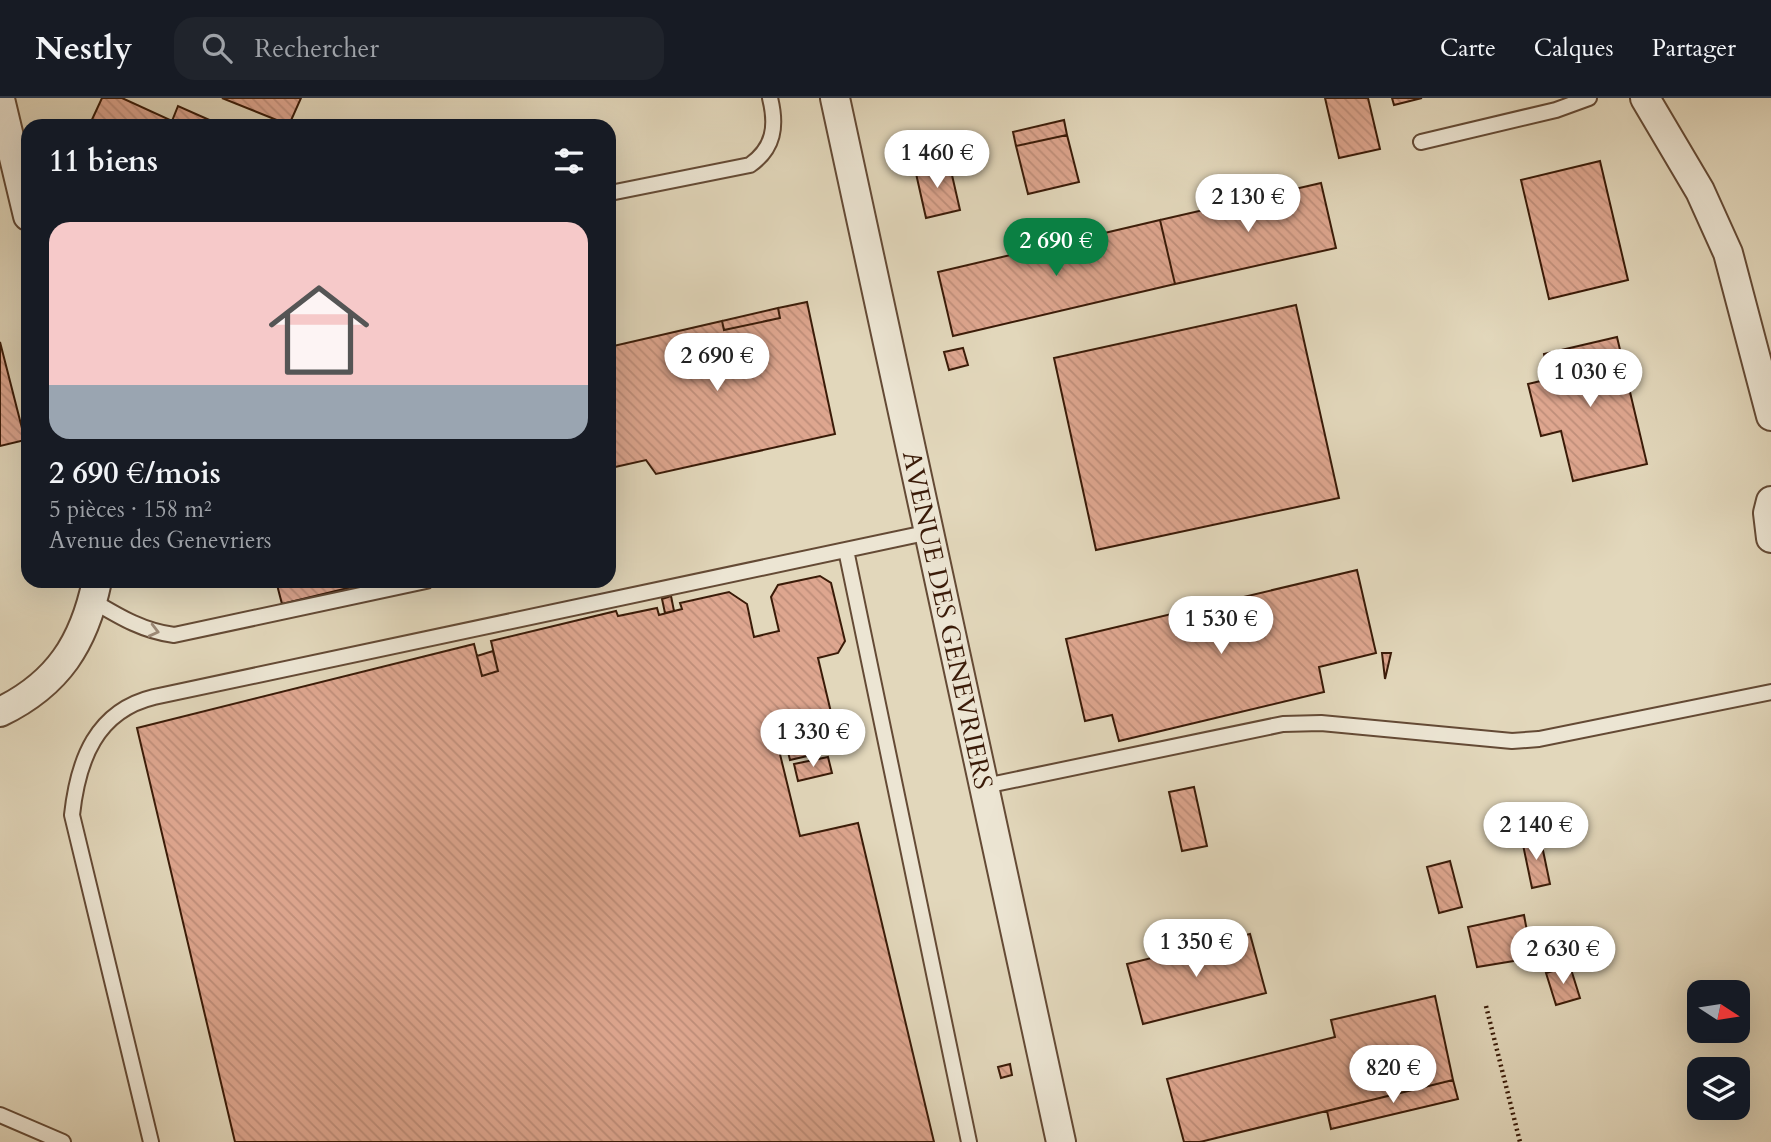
<!DOCTYPE html>
<html lang="fr">
<meta charset="utf-8">
<style>
:root{--surface:#171b24;--page:#20242c;--text:#f1f3f6;--muted:#9ea1a6;--line:#363941;--accent:#0b8043}
body{margin:0;font-family:Cardo,serif;background:var(--page);color:var(--text);height:100vh;display:flex;flex-direction:column;font-size:26px;white-space:nowrap}
*{box-sizing:border-box;margin:0}
p{font-size:23px;color:var(--muted)}
.icon{flex:none;width:38px;height:38px;fill:none;stroke:currentColor;stroke-width:2;stroke-linecap:round;stroke-linejoin:round}
.map{position:relative;flex:1;overflow:hidden}
.panel{position:absolute;left:21px;top:21px;width:595px;height:469px;display:flex;flex-direction:column;background:var(--surface);border-radius:21px;box-shadow:0 7px 28px #0002}
.panel>*{flex:none}
.needle{width:46px;rotate:102deg}
.fabs{position:absolute;left:1687px;top:882px;display:grid;gap:14px}
.fabs a{display:grid;place-items:center;width:63px;height:63px;border-radius:14px;background:var(--surface);box-shadow:0 7px 28px #0002;font-size:35px}
.price{position:absolute;translate:-50% -60px;padding:0 16px;border-radius:24px;background:#fff;color:#222;font-size:23px;line-height:46px;filter:drop-shadow(0 2px 4px #0008)}
.price::after{content:'';position:absolute;left:50%;top:42px;width:21px;height:16px;margin-left:-10px;background:inherit;clip-path:polygon(0 0,100% 0,50% 100%)}
.price.selected{background:var(--accent);color:#fff}
ul{padding:0;list-style:none}
li{display:grid;align-content:center;gap:14px;height:371px;padding:0 28px}
li span{display:grid;place-items:center;height:217px;border-radius:21px;color:#555}
li>.icon{margin-inline-start:auto}
span .icon{width:126px;height:126px;fill:#fffc;stroke-width:1}
li b{font-size:30px}
h2{display:flex;justify-content:space-between;align-items:center;height:84px;padding:0 28px;font-size:30px}
header{display:flex;align-items:center;gap:42px;box-sizing:border-box;height:98px;padding:0 35px;background:var(--surface);border-bottom:2px solid var(--line)}
header strong{font-size:33px}
nav{display:flex;gap:38px;margin-inline-start:auto;font-size:24px}
.search{width:490px;height:63px;background:var(--page);display:flex;align-items:center;gap:18px;box-sizing:border-box;padding:0 24px;border-radius:21px;color:var(--muted);font-size:26px}
.map>svg:first-child{display:block}
.building{fill:url(#building-back-hatch);stroke:#3a1b08;stroke-width:2}
.lines{fill:none;stroke-linecap:round;stroke-linejoin:round}
.lane-casing{stroke:#644a35;stroke-width:18}
.street-casing{stroke:#644a35;stroke-width:32}
.path{stroke:#3a1b08;stroke-width:4.5;stroke-dasharray:2 3.5;stroke-linecap:butt}
.lane{stroke:#ece5d3;stroke-width:14}
.street{stroke:#ece5d3;stroke-width:28}
.oneway{stroke:#9c8a78}
.labels{text-anchor:middle;stroke-width:5;stroke-linejoin:round;paint-order:stroke}
.street-label{font-size:26px;fill:#3a1b08;stroke:#ece5d3}
</style>
<header>
<strong>Nestly</strong>
<div class="search"><svg class="icon" aria-label="search" viewBox="0 0 24 24"><circle cx="10" cy="10" r="6"/><path d="M15 15l6 6"/></svg>Rechercher</div>
<nav><a>Carte</a><a>Calques</a><a>Partager</a></nav>
</header>
<div class="map">
<svg width="1771" height="1044" viewBox="0 0 1771 1044">
<defs>
<pattern id="building-back-hatch" width="6" height="6" patternUnits="userSpaceOnUse" patternTransform="scale(1.75)"><rect width="6" height="6" fill="#dea68f"/><path d="M-1 5l2 2M0 0l6 6M5-1l2 2" fill="none" stroke="#bf8e7a"/></pattern>
</defs>
<rect width="100%" height="100%" fill="#e2d7bb"/>
<filter id="stains"><feTurbulence type="fractalNoise" baseFrequency=".00286" numOctaves="4"/><feColorMatrix values="0 0 0 0 .2 0 0 0 0 .09 0 0 0 0 .02 0 0 0 .5 -.17"/></filter>
<radialGradient id="worn" r=".72"><stop offset=".6" stop-color="#630" stop-opacity="0"/><stop offset="1" stop-color="#630" stop-opacity=".3"/></radialGradient>
<path class="building" d="M102,0H122L172,23L178,8L223,28H89Z
M222,0H301L289,27Z
M1325,0H1368L1380,51L1339,60Z
M1392,0H1422L1394,7Z
M1064,22L1067,37L1016,48L1013,34Z
M1067,37L1079,84L1028,96L1016,48Z
M1600,63L1628,182L1549,201L1521,82Z
M949,64L960,112L926,120L915,71Z
M1321,85L1336,150L1175,186L1160,122Z
M1160,122L1175,186L953,238L938,174Z
M807,204L835,336L656,376L646,362L615,369L609,343V249L722,223L724,232L780,220L778,210Z
M1296,207L1339,400L1096,452L1054,260Z
M778,210L780,220L724,232L722,223Z
M1617,239L1647,366L1573,383L1561,333L1541,338L1528,286L1549,281L1544,256Z
M0,244L25,342L0,348Z
M963,250L968,267L949,272L944,254Z
M1357,472L1376,555L1319,569L1324,594L1119,643L1112,617L1085,623L1066,541Z
M820,478L831,485L845,543L838,555L818,560L835,631L777,644L800,738L858,725L934,1044H235L137,630L474,546L482,578L498,573L491,543L616,513L618,518L657,510L659,517L682,511L680,505L729,494L747,506L754,539L779,533L771,499L778,487Z
M276,483H377L282,506Z
M671,498L674,513L665,515L662,501Z
M493,553L498,573L482,578L477,558Z
M1382,555H1391L1385,581Z
M825,637L829,653L790,662L786,646Z
M828,659L832,675L798,683L794,666Z
M1194,689L1207,748L1182,753L1169,694Z
M1540,738L1550,786L1532,790L1522,742Z
M1450,763L1462,809L1439,815L1427,769Z
M1524,817L1532,860L1477,869L1468,829Z
M1250,836L1266,895L1143,926L1127,866Z
M1570,868L1580,900L1556,907L1546,875Z
M1435,898L1453,982L1200,1044H1184L1167,981L1335,939L1331,922Z
M1010,966L1012,977L1001,980L998,969Z
M1453,982L1458,1001L1331,1031L1327,1013Z"/>
<g class="lines">
<defs>
<path id="lane" d="M1421,44L1556,12L1589,0
M615,94L750,67C774,50 777,28 770,0
M846,452L969,1044
M93,503C120,519 143,533 174,537L426,483
M985,688L1283,626L1321,625L1512,643L1539,641L1771,594
M0,1017L63,1044
M151,1044L72,717C78,662 96,613 154,599L930,434"/>
<g id="street">
<path id="s1" d="M835,0L1061,1044"/>
<path d="M1645,0L1700,93L1728,155L1771,318"/>
<path d="M0,1L28,118"/>
<path d="M1771,403L1768,415L1771,440"/>
<path d="M0,614C58,586 84,545 97,483"/>
</g>
</defs>
<use href="#lane" class="lane-casing"/>
<use href="#street" class="street-casing"/>
<path class="path" d="M1486,908L1520,1044"/>
<use href="#lane" class="lane"/>
<use href="#street" class="street"/>
</g>
<defs><path id="oneway-chevron" d="M-2-3.5L2.5 0L-2 3.5" fill="none" stroke-width="1.6" stroke-linecap="round" stroke-linejoin="round" transform="scale(1.75)"/></defs>
<use class="oneway" href="#oneway-chevron" transform="translate(154 533) rotate(14)"/>
<g class="labels">
<g class="street-label">
<text dy="9" stroke="none"><textPath href="#s1" startOffset="534">AVENUE DES GENEVRIERS</textPath></text>
</g>
</g>
<rect width="100%" height="100%" filter="url(#stains)"/>
<rect width="100%" height="100%" fill="url(#worn)"/>
</svg>
<div class="fabs">
<a><svg class="needle" viewBox="-14 -14 28 28"><path d="M0-13l5 13h-10z" fill="#e53935"/><path d="M0 13l5-13h-10z" fill="#9ea1a6"/></svg></a>
<a><svg class="icon" aria-label="layers" viewBox="0 0 24 24"><path d="M12 4l9 5-9 5-9-5zM3 14l9 5 9-5"/></svg></a>
</div>
<b class="price" style="left:937px;top:92px">1 460 €</b>
<b class="price" style="left:1248px;top:136px">2 130 €</b>
<b class="price selected" style="left:1056px;top:180px">2 690 €</b>
<b class="price" style="left:717px;top:295px">2 690 €</b>
<b class="price" style="left:1590px;top:311px">1 030 €</b>
<b class="price" style="left:1221px;top:558px">1 530 €</b>
<b class="price" style="left:813px;top:671px">1 330 €</b>
<b class="price" style="left:1536px;top:764px">2 140 €</b>
<b class="price" style="left:1196px;top:881px">1 350 €</b>
<b class="price" style="left:1563px;top:888px">2 630 €</b>
<b class="price" style="left:1393px;top:1007px">820 €</b>
<section class="panel">
<h2>11 biens<svg class="icon" aria-label="filters" viewBox="0 0 24 24"><path d="M4 7h16M4 17h16"/><circle cx="9" cy="7" r="2"/><circle cx="15" cy="17" r="2"/></svg></h2>
<ul>
<li><span style="background:linear-gradient(#f6c9c9 75%,#9aa5b1 0)"><svg class="icon" aria-label="home" viewBox="0 0 24 24"><path d="M3 11l9-7 9 7M6 9v11h12V9"/></svg></span><div><b>2 690 €/mois</b><p>5 pièces · 158 m²</p><p>Avenue des Genevriers</p></div></li>
</ul>
</section>
</div>
